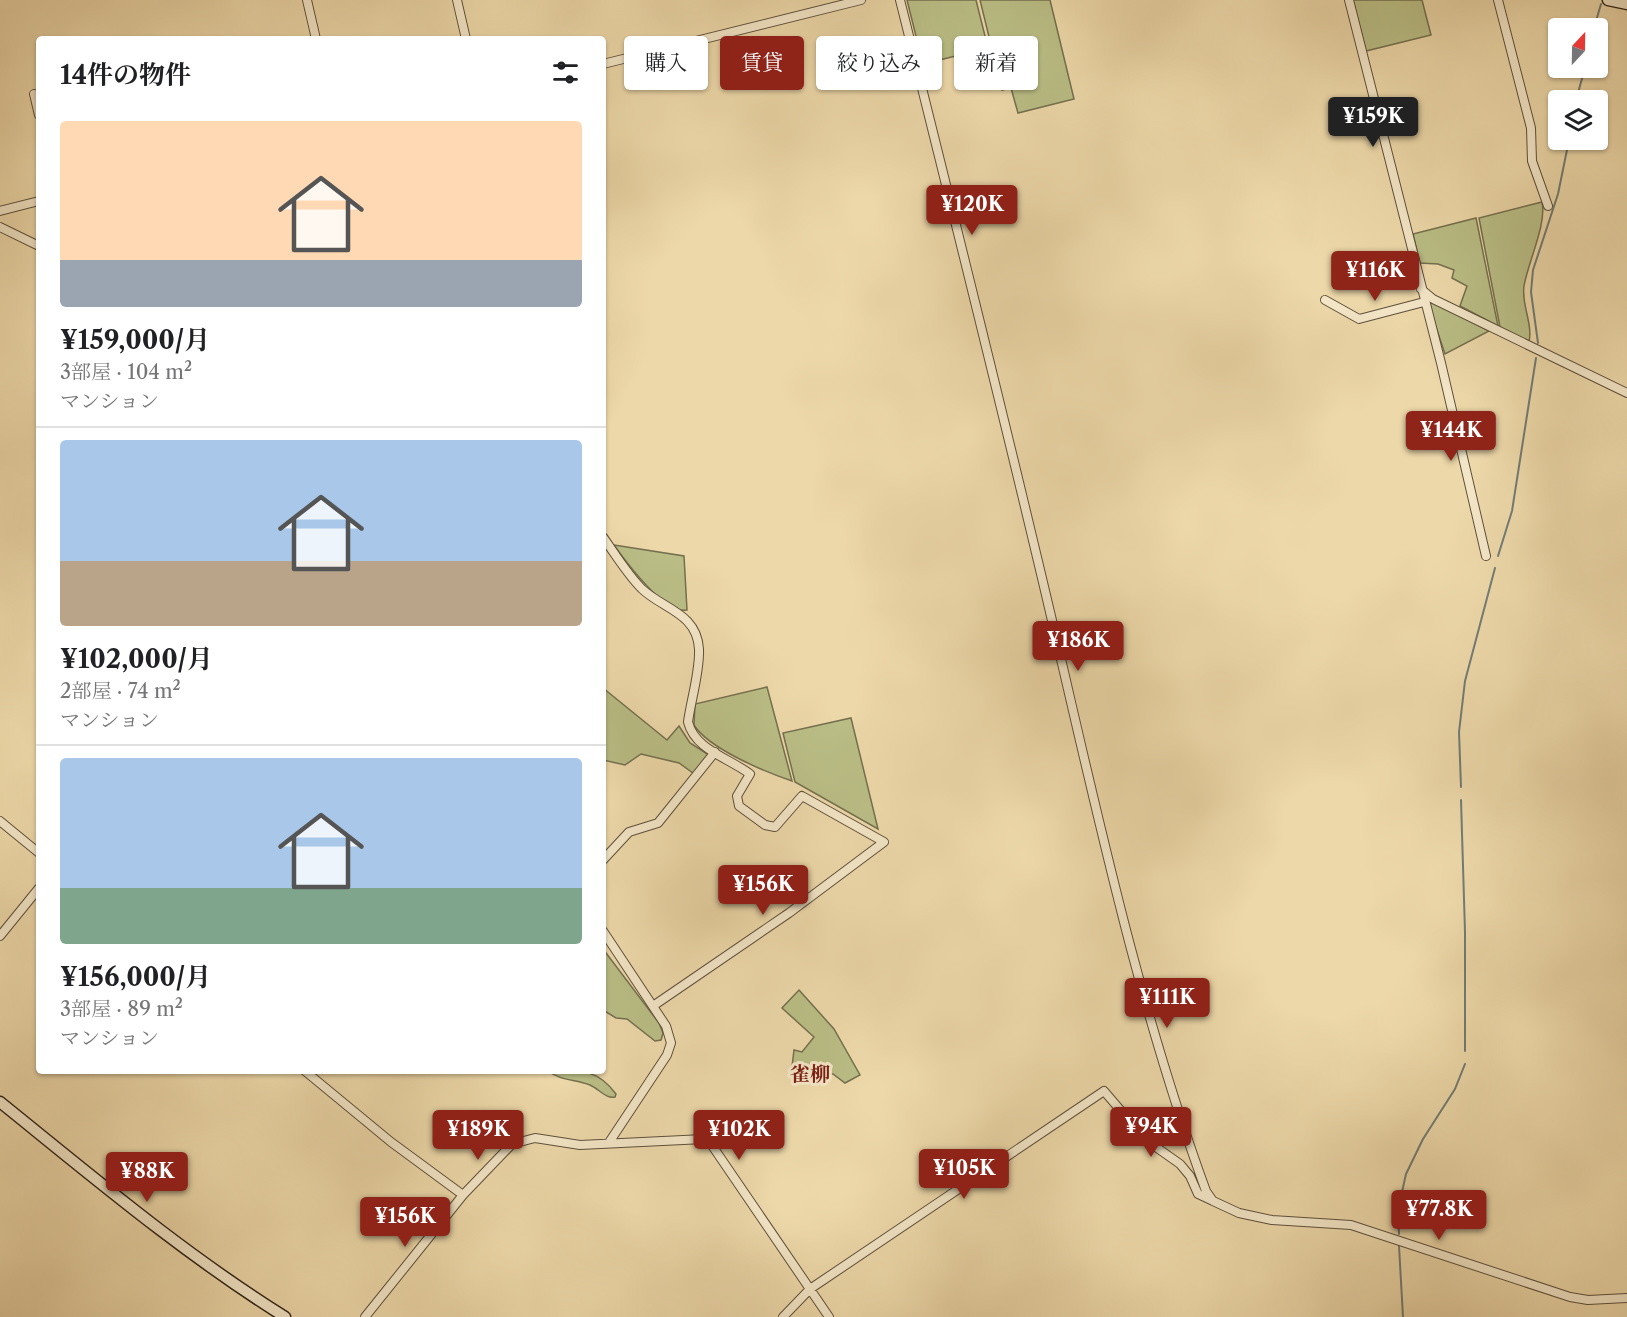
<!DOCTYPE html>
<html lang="ja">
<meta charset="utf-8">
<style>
:root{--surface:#fff;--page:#f2f2f2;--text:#202124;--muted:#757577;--line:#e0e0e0;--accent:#8f2418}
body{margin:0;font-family:"Libre Caslon Text","Noto Serif JP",serif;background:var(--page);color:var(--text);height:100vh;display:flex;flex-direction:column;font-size:22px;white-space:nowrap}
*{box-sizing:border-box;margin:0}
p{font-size:20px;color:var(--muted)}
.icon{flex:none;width:33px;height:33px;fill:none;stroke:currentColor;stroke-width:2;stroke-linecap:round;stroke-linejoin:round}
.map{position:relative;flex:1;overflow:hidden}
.panel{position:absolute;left:36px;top:36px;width:570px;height:1038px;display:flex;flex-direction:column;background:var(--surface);border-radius:6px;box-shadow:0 2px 4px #0004}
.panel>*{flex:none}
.hud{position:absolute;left:624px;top:36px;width:570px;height:54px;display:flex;gap:12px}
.needle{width:39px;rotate:22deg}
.buttons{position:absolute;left:1548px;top:18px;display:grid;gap:12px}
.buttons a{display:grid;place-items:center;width:60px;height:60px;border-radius:6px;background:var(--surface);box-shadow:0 2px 4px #0004;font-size:30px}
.price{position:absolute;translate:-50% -51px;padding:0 14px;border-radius:6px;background:var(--accent);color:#fff;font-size:20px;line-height:39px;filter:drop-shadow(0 2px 3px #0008)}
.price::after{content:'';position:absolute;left:50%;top:36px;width:18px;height:14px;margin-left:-9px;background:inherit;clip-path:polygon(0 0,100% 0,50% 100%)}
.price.on{background:#222;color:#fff}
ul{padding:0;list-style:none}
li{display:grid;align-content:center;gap:12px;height:318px;padding:0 24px}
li+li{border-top:2px solid var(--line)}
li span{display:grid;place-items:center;height:186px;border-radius:6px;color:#555}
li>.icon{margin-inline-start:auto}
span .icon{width:108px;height:108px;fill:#fffc;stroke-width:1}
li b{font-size:26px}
h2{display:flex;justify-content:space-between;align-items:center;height:72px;padding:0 24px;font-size:26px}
.chip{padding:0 21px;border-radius:6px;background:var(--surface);box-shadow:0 2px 4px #0004;font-size:21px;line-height:54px}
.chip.on{background:var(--accent);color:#fff}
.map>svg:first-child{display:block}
.green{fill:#babe86;stroke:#74704f;stroke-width:1.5}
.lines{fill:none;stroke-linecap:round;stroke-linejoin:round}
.stream{stroke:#717c75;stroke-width:2}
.street-casing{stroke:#5e503c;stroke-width:10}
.secondary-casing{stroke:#2e2218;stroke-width:13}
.street{stroke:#f3e6c7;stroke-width:8}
.secondary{stroke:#f3e6c7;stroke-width:10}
.labels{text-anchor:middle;stroke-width:6;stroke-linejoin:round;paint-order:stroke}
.neighbourhood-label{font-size:20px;font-weight:bold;fill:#7a1f14;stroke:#f3e6c7}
</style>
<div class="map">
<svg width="1627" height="1317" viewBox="0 0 1627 1317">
<rect width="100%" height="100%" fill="#edd8a9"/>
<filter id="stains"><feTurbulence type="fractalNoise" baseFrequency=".00333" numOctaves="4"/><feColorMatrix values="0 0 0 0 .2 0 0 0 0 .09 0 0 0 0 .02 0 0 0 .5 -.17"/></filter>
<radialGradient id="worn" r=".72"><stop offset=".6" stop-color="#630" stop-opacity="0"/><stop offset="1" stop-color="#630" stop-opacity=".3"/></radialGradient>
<path class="green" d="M907,0H976L988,48L923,64Z
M980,0H1050L1074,99L1018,113L1011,88L1002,90Z
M1353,0H1422L1431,35L1366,51Z
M1542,202C1547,224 1528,262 1524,286C1521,304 1533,323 1529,342L1500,327L1479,218Z
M1476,218L1498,326L1460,306L1467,286L1452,278L1454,270L1438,264L1420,263L1413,234Z
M1431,303H1435L1489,331L1445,354L1429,306Z
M614,545L684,556L687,610C665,615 626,562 614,545Z
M767,687L792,781C765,772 708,748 694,725L695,704Z
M603,688L667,740L679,726L690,743L709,755L693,773L679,763L641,754L625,765L603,760Z
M851,718L878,829L795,782L783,733Z
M603,949L659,1023L663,1033L661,1040L655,1041L627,1019L616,1018L603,1010Z
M799,990L834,1029L860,1075L845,1083L833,1074L795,1070L792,1067L794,1050L802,1052L814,1037L782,1008Z
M548,1071C579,1071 596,1067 616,1094L615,1097C606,1099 599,1089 590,1085C575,1079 561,1081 548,1071Z"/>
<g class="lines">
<path class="stream" d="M1594,28L1601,4
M1576,100L1585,68
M1538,343L1531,292L1533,270L1558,194L1569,140
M1498,556L1512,511L1536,358
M1461,787L1459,732L1465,681L1495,568
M1461,800L1465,932V1051
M1399,1234L1398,1210L1406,1174L1423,1139L1455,1089L1465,1064
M1399,1246L1403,1317"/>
<defs>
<path id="street" d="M307,0L316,39
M457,0L466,39
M900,0C951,204 1002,408 1050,612C1096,807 1137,1003 1206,1191L1213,1201L1239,1213L1272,1220L1351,1225L1570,1297L1588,1300L1627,1298
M1349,0L1441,363L1486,556
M1498,0L1531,128L1532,161L1548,206
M603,64L861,0
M34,94L39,115
M0,211L39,201
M0,227L39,246
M1421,289L1433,299L1627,393
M1325,300L1359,319L1424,302
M603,537C615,554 627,574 642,589C663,609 697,613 699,649C700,672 691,699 688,722C695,750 729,758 750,774L737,796L739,806L765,825L775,827L802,796L884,842L789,913L653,1006
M0,821L39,853
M603,860L629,832L658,823L715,752
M603,931L666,1026L671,1043L667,1055L610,1141
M0,936L39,888
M305,1071L391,1142L463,1195
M365,1317L463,1195L512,1144L535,1138L580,1145L704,1139L709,1141L829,1317
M783,1317L810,1289L1104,1091L1146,1140L1180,1164L1190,1176L1198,1194L1213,1201"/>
<path id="secondary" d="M1608,0L1627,4
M0,1102C93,1177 184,1254 285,1317"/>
</defs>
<use href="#street" class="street-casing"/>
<use href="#secondary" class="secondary-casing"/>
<use href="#street" class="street"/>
<use href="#secondary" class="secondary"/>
</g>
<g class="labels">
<g class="neighbourhood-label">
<text x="810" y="1081">雀柳</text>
</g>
</g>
<rect width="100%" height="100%" filter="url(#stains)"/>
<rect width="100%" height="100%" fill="url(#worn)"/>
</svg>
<div class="buttons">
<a><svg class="needle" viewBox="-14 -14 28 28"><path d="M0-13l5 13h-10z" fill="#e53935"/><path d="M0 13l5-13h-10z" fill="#757577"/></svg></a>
<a><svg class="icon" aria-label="layers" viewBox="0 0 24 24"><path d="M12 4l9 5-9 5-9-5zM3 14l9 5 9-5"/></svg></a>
</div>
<b class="price on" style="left:1373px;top:148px">¥159K</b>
<b class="price" style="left:972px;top:236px">¥120K</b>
<b class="price" style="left:1375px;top:302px">¥116K</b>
<b class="price" style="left:1451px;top:462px">¥144K</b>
<b class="price" style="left:1078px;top:672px">¥186K</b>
<b class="price" style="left:763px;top:916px">¥156K</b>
<b class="price" style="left:1167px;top:1029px">¥111K</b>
<b class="price" style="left:1151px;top:1158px">¥94K</b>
<b class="price" style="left:478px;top:1161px">¥189K</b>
<b class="price" style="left:739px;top:1161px">¥102K</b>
<b class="price" style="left:964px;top:1200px">¥105K</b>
<b class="price" style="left:147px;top:1203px">¥88K</b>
<b class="price" style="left:1439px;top:1241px">¥77.8K</b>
<b class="price" style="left:405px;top:1248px">¥156K</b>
<div class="hud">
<a class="chip">購入</a>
<a class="chip on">賃貸</a>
<a class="chip">絞り込み</a>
<a class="chip">新着</a>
</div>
<section class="panel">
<h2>14件の物件<svg class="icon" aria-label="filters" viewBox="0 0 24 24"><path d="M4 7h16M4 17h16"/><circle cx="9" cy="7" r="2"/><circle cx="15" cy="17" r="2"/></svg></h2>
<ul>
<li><span style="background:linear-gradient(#ffd9b3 75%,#9aa5b1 0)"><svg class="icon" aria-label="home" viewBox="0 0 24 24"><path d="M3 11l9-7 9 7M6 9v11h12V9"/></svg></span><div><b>¥159,000/月</b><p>3部屋 · 104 m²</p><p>マンション</p></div></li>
<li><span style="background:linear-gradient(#a9c7e8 65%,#b9a48a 0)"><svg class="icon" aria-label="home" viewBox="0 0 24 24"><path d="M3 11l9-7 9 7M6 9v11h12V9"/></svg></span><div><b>¥102,000/月</b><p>2部屋 · 74 m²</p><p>マンション</p></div></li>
<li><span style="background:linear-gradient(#a9c7e8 70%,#7fa58c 0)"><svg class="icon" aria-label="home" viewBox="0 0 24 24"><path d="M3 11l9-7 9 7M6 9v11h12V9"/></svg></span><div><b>¥156,000/月</b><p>3部屋 · 89 m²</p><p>マンション</p></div></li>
</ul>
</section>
</div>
